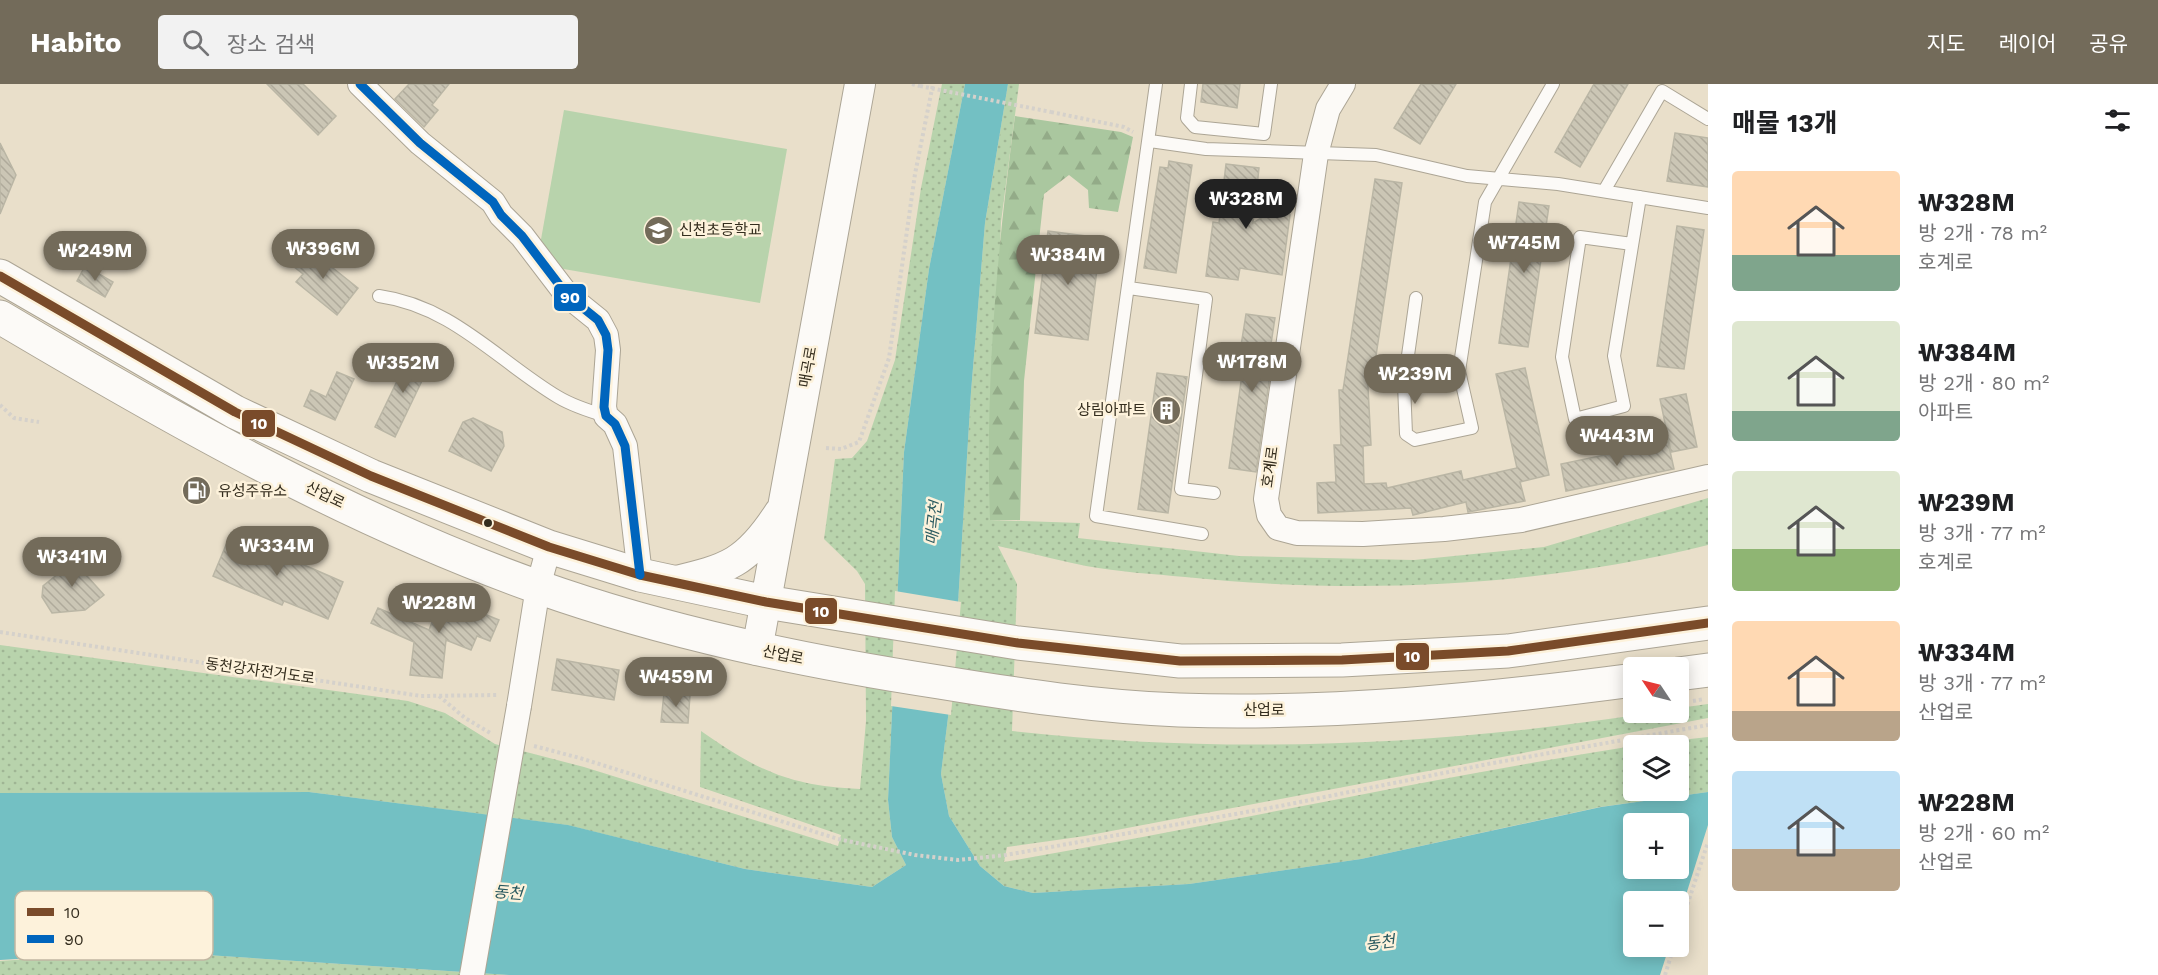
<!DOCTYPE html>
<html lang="ko">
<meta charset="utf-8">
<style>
:root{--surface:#fff;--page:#f2f2f2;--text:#202124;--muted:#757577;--accent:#736b5a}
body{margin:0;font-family:"Work Sans","Noto Sans KR",sans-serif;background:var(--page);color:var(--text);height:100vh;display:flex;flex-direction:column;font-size:22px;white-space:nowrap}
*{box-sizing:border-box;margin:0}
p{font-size:20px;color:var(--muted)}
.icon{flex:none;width:33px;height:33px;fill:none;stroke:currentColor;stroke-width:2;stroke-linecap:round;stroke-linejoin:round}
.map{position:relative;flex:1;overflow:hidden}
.sheet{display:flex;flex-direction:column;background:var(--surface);width:450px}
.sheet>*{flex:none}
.needle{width:39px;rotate:305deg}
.fabs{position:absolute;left:1623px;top:573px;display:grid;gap:12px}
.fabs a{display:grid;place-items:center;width:66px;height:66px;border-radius:6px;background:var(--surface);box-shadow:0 3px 15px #0003;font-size:30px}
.price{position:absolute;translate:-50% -51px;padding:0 14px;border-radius:21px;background:var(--accent);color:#fff;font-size:20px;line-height:39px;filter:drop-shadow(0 2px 3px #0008)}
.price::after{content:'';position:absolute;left:50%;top:36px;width:18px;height:14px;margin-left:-9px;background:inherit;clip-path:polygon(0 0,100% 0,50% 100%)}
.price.on{background:#222;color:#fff}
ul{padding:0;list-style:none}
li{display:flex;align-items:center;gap:18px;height:150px;padding:0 24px}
li span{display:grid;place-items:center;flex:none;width:168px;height:120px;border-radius:6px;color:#555}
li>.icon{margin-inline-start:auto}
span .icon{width:72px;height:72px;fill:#fffc;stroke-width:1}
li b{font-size:26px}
h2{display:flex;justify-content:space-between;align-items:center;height:72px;padding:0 24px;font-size:26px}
header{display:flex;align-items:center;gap:36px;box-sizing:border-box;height:84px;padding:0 30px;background:var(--accent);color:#fff}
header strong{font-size:28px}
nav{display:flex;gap:33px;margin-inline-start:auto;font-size:21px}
.search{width:420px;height:54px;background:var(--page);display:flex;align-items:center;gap:15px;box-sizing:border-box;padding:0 21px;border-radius:6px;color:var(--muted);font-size:22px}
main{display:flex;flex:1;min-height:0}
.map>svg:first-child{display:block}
.grass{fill:url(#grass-dots)}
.forest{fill:url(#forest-firs)}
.garden{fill:#b8d3ac}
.water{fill:#73c0c3;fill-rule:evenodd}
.pier{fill:#e9dfca}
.building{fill:url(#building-back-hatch);stroke:#bab6a5;stroke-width:1.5}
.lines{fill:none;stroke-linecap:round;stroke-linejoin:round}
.service-casing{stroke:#aca595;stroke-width:14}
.minor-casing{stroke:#aca595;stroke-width:26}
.tertiary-casing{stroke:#aca595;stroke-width:32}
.secondary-casing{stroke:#aca595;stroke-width:35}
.path{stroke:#d5d1cb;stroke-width:4;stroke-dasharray:3 3;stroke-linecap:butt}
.service{stroke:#fcfaf7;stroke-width:12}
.minor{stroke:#fcfaf7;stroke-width:24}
.tertiary{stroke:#fcfaf7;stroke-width:30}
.secondary{stroke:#fcfaf7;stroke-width:33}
.minor-bridge-casing{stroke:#aca595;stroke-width:26;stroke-linecap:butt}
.path-bridge{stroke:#d5d1cb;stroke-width:4;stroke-dasharray:3 3;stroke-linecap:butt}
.minor-bridge{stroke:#fcfaf7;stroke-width:24}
.bus-1-casing{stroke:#fdf2db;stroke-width:14}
.bus-2-casing{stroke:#fdf2db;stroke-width:14}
.bus-1{stroke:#7a4b2a;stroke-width:9}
.bus-2{stroke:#0065bd;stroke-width:9}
.bus-dot{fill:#342d1e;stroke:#fdf2db;stroke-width:2}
.labels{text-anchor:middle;stroke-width:5;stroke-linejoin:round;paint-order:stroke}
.poi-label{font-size:15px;fill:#342d1e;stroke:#fdf2db;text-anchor:start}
.street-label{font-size:15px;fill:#342d1e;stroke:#fdf2db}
.water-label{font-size:16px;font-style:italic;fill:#29595f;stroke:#fdf2db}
.key{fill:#fdf2db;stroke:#c1b7a2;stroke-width:1.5}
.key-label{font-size:16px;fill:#342d1e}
.line-badge{stroke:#fdf2db;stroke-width:2}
.badge-label{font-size:16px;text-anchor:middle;font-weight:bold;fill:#fff}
</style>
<header>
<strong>Habito</strong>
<div class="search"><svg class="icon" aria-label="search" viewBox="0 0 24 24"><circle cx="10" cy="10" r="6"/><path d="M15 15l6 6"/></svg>장소 검색</div>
<nav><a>지도</a><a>레이어</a><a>공유</a></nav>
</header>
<main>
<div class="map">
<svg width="1708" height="891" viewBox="0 0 1708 891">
<defs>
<pattern id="grass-dots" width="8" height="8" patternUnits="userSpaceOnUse" patternTransform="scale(1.5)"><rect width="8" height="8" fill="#b8d3ac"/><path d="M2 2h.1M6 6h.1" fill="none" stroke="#9fb594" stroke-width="1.8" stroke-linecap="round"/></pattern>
<pattern id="forest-firs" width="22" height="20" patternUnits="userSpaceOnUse" patternTransform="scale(1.5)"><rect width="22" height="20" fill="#aac79f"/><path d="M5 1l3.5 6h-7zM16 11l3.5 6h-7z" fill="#93ab88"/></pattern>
<pattern id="building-back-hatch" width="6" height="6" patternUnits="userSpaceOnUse" patternTransform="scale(1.5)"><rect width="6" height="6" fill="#cbc6b5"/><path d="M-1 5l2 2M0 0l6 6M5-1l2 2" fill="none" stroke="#afaa9b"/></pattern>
</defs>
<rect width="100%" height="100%" fill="#e9dfca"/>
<path class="grass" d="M942,0H965L929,185L904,368L888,716L892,753L906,781L872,803L745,785L567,741L309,708L0,709V561L408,617L445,629L495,660L584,683L838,762L841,751L700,703L701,647C758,687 790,702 860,705L866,637L865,500L857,487L824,455L835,375L852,374L867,357L895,276L921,104Z
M1008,0H1019L1001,138L990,436L1080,439L1078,454L1239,472L1414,476L1544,463L1708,414V461C1538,503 1359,511 1185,493C1153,490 1119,488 1086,482C1057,476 1027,468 998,462L1017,500L1012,647C1225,671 1438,662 1649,629L1678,628L1679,624L1708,620V634L1085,752L1007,763L1004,778C1214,742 1423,695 1633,662L1634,706H1678V662L1637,661L1708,653V708L1600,723L1361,775L1189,800L1033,809L1004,802L980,782L949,732L941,690L954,585L971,308L985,139Z
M146,867L509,891H0V877Z"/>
<path class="forest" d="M1015,32L1121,48L1133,53L1118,128L1089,124L1088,106L1069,91L1044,110L1024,297L1020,436H990C985,302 997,165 1015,32Z"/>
<path class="garden" d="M564,26L787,65L760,219L558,184L540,161Z"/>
<path class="water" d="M965,0H1008L985,139L971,308L954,585L941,690L949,732L980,782L1004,802L1033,809L1189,800L1361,775L1601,723L1708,708V891H509L146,867L0,876V709L309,708L568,741L745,785L872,803L906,781L892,753L888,716L904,368L929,185ZM1634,740H1678V784H1634ZM1634,818H1678V862H1634Z"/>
<path class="pier" d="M895,507L961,518L951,631L891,622Z
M1708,741V891H1660L1669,863L1678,862L1679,833Z"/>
<path class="building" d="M267,0H303L336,32L318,51Z
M409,0H449L432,21L438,26L424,43L395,15Z
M1203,0H1240L1237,24L1201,18Z
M1421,0H1456L1420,60L1394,44Z
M1594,0H1628L1580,83L1555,68Z
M1675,49L1708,54V103L1667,97Z
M0,59L16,91L0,130Z
M1169,77L1192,81L1176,189L1144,184L1160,83L1168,84Z
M1226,80L1259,84L1253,139L1279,123H1288L1290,131L1282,191L1240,184L1238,196L1206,192L1213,138L1219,139Z
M1375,95L1402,99L1374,285L1367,284L1371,361L1363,362L1364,400L1386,399L1387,404L1461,387L1463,396L1517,384L1496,290L1525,284L1549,391L1520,398L1525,417L1468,428L1466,418L1413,431L1411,424L1318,429L1317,399L1336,398L1334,361H1341L1339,306H1343Z
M1519,118L1549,122L1528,263L1499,259Z
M1677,142L1704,146L1684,285L1657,282Z
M1048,147L1101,154L1088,256L1035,249Z
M304,161L358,204L337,231L296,198L303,190L289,179Z
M85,182L113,198L105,213L77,197Z
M1246,230L1275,234L1270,266L1255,289L1270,291L1256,388L1229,384L1245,269L1240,268Z
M412,266L431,278L395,353L375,343Z
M337,288L354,295L335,336L304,322L311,306L326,313Z
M1157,289L1187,293L1168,429L1138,425Z
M1686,310L1697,363L1671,368L1660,315Z
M473,334L502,348L504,362L491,387L449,367L463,338Z
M1668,358L1674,385L1566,407L1561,380Z
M231,449L343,498L328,535L284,517L282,521L213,492Z
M83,470L95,485L87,492L104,511L85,526L52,529L42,513L43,502Z
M442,513L499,536L490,557L477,552L471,566L446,556L442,594L410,591L414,558L371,539L378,524L429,546Z
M557,575L619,586L614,616L552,606Z
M664,609L690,611L688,639L661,638Z"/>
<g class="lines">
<defs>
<path id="service" d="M1156,0L1096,432L1202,450
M1191,0L1187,34L1195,43L1264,50L1271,0
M1150,57L1206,65L1376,71L1467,92L1558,100L1708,124
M1604,107L1662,7L1708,35
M1632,160L1580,153L1562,273L1575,335L1624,322L1614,272L1640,113
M1129,204L1206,215L1181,405L1214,409
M379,212C452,222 498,277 558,313C573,322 589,327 606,332
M1416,214L1404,300L1406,350L1415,356L1472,344L1459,287L1485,118L1553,0"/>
<path id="minor" d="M360,0L420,59L493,118L501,131L522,152L567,211L598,236L606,251L608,266L604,323L606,332L615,340L625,362L640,491
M1343,0L1328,25L1316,70L1266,415L1269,431L1278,444L1297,449L1363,450L1444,445L1521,436L1708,393
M519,622L538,503L549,463"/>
<path id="tertiary" d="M672,498C728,485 747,479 779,429
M757,566L860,0"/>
<path id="secondary" d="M0,192L235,328L371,392L549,463L640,491L766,518L1018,559L1180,577L1342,576L1508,567L1708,539
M0,233C172,335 349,436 538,503C668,549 803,577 939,598C1018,611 1099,623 1179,626C1331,631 1483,616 1634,596
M1678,590L1708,586"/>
</defs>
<use href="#service" class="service-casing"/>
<use href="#minor" class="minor-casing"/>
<use href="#tertiary" class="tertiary-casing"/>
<use href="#secondary" class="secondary-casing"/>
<path class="path" d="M912,0L920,2
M1051,28L1124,43L1133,48
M0,321L14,334L39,338
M826,364L841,365L859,358L889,274L915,90L933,0
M0,548L421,612L499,611
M439,612L465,634L492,650
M1693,617L1704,615
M534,662L580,674L838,755L915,771L958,776L1006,771L1280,722L1493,679L1708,641
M1678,849L1708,758
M1665,891L1674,862"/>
<use href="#service" class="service"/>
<use href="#minor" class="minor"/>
<use href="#tertiary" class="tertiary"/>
<use href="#secondary" class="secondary"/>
<defs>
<path id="minor-bridge" d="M472,891L519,622"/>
</defs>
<use href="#minor-bridge" class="minor-bridge-casing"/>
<path class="path-bridge" d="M920,2L1051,28"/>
<use href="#minor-bridge" class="minor-bridge"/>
<defs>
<path id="bus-1" d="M0,192L235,328L371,392L549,463L640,491L766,518L1018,559L1180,577L1342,576L1508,567L1708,539"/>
<path id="bus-2" d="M360,0L420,59L493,118L501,131L522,152L567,211L598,236L606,251L608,266L604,323L606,332L615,340L625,362L640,491"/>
</defs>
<use href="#bus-1" class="bus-1-casing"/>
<use href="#bus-2" class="bus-2-casing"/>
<use href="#bus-1" class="bus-1"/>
<use href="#bus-2" class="bus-2"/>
</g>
<defs>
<symbol id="school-disc" viewBox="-11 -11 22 22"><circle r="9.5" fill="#736b5a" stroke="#fdf2db"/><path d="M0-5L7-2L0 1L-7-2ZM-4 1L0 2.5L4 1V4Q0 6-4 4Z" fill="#fff"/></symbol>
<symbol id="building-disc" viewBox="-11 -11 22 22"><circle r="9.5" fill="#736b5a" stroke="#fdf2db"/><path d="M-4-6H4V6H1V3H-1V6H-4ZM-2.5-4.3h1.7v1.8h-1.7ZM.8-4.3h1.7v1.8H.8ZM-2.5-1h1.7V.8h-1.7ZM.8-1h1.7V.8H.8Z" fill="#fff"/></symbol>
<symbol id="fuel-disc" viewBox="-11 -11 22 22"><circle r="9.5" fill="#736b5a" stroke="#fdf2db"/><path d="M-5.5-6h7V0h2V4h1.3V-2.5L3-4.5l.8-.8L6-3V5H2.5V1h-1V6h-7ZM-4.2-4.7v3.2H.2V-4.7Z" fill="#fff"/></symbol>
</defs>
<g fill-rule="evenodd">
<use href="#school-disc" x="642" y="130" width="33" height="33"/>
<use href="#building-disc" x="1150" y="310" width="33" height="33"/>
<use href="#fuel-disc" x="180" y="390" width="33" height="33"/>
</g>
<circle class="bus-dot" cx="488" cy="439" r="5"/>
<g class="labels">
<g class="poi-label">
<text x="679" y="151">신천초등학교</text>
<text x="1146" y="331" text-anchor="end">상림아파트</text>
<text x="218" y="412">유성주유소</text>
</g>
<g class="street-label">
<text transform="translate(808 283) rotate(-80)" y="5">매곡로</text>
<text transform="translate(1270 383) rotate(-82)" y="5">호계로</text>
<text transform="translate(325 411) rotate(26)" y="5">산업로</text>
<text transform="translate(783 571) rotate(12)" y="5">산업로</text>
<text transform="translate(260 587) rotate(8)" y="5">동천강자전거도로</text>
<text x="1264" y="631">산업로</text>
</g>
<g class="water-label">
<text transform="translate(933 439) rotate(-84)" y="6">매곡천</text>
<text transform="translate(508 808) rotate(5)" y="6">동천</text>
<text transform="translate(1380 858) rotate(-7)" y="6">동천</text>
</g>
</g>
<rect x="15" y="807" width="198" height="69" rx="9" class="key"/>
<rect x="27" y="824" width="27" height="8" fill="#7a4b2a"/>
<rect x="27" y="851" width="27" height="8" fill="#0065bd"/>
<g class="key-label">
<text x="64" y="834">10</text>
<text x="64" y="861">90</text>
</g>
<g class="line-badge">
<rect x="553" y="199" width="34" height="29" rx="6" fill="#0065bd"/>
<rect x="241" y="325" width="35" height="29" rx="6" fill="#7a4b2a"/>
<rect x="804" y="513" width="34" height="28" rx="6" fill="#7a4b2a"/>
<rect x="1395" y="558" width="35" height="29" rx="6" fill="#7a4b2a"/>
</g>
<g class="badge-label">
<text x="570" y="219">90</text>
<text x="259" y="345">10</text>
<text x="821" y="533">10</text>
<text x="1412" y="578">10</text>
</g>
</svg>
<div class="fabs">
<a><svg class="needle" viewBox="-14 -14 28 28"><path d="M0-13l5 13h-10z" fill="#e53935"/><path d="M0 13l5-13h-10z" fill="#757577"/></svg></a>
<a><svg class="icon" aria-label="layers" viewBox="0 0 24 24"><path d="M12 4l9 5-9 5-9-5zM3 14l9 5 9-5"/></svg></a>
<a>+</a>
<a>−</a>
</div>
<b class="price on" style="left:1246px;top:146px">₩328M</b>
<b class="price" style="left:1524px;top:190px">₩745M</b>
<b class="price" style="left:323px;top:196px">₩396M</b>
<b class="price" style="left:95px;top:198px">₩249M</b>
<b class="price" style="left:1068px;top:202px">₩384M</b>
<b class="price" style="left:1252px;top:309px">₩178M</b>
<b class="price" style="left:403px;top:310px">₩352M</b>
<b class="price" style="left:1415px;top:321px">₩239M</b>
<b class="price" style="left:1617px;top:383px">₩443M</b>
<b class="price" style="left:277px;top:493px">₩334M</b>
<b class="price" style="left:72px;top:504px">₩341M</b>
<b class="price" style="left:439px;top:550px">₩228M</b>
<b class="price" style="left:676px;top:624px">₩459M</b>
</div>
<section class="sheet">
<h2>매물 13개<svg class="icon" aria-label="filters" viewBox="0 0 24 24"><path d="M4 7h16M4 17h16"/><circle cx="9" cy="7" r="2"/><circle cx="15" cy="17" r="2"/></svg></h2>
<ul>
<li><span style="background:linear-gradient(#ffd9b3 70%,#7fa58c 0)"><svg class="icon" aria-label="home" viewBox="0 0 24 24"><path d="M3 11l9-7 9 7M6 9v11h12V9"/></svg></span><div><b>₩328M</b><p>방 2개 · 78 m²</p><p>호계로</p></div></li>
<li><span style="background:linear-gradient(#dfe7d0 75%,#7fa58c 0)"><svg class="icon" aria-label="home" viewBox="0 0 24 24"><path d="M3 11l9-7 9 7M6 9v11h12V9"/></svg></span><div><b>₩384M</b><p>방 2개 · 80 m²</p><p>아파트</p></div></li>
<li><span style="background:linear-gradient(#dfe7d0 65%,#8fb573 0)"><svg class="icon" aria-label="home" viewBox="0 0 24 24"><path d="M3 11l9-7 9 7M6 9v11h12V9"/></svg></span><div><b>₩239M</b><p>방 3개 · 77 m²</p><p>호계로</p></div></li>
<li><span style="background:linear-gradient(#ffd9b3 75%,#b9a48a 0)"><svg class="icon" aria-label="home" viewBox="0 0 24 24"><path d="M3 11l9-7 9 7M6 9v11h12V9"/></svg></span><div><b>₩334M</b><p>방 3개 · 77 m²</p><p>산업로</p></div></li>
<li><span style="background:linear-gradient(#bfe0f5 65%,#b9a48a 0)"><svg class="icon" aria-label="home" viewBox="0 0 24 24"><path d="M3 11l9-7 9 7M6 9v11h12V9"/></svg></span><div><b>₩228M</b><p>방 2개 · 60 m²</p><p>산업로</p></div></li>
</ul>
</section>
</main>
